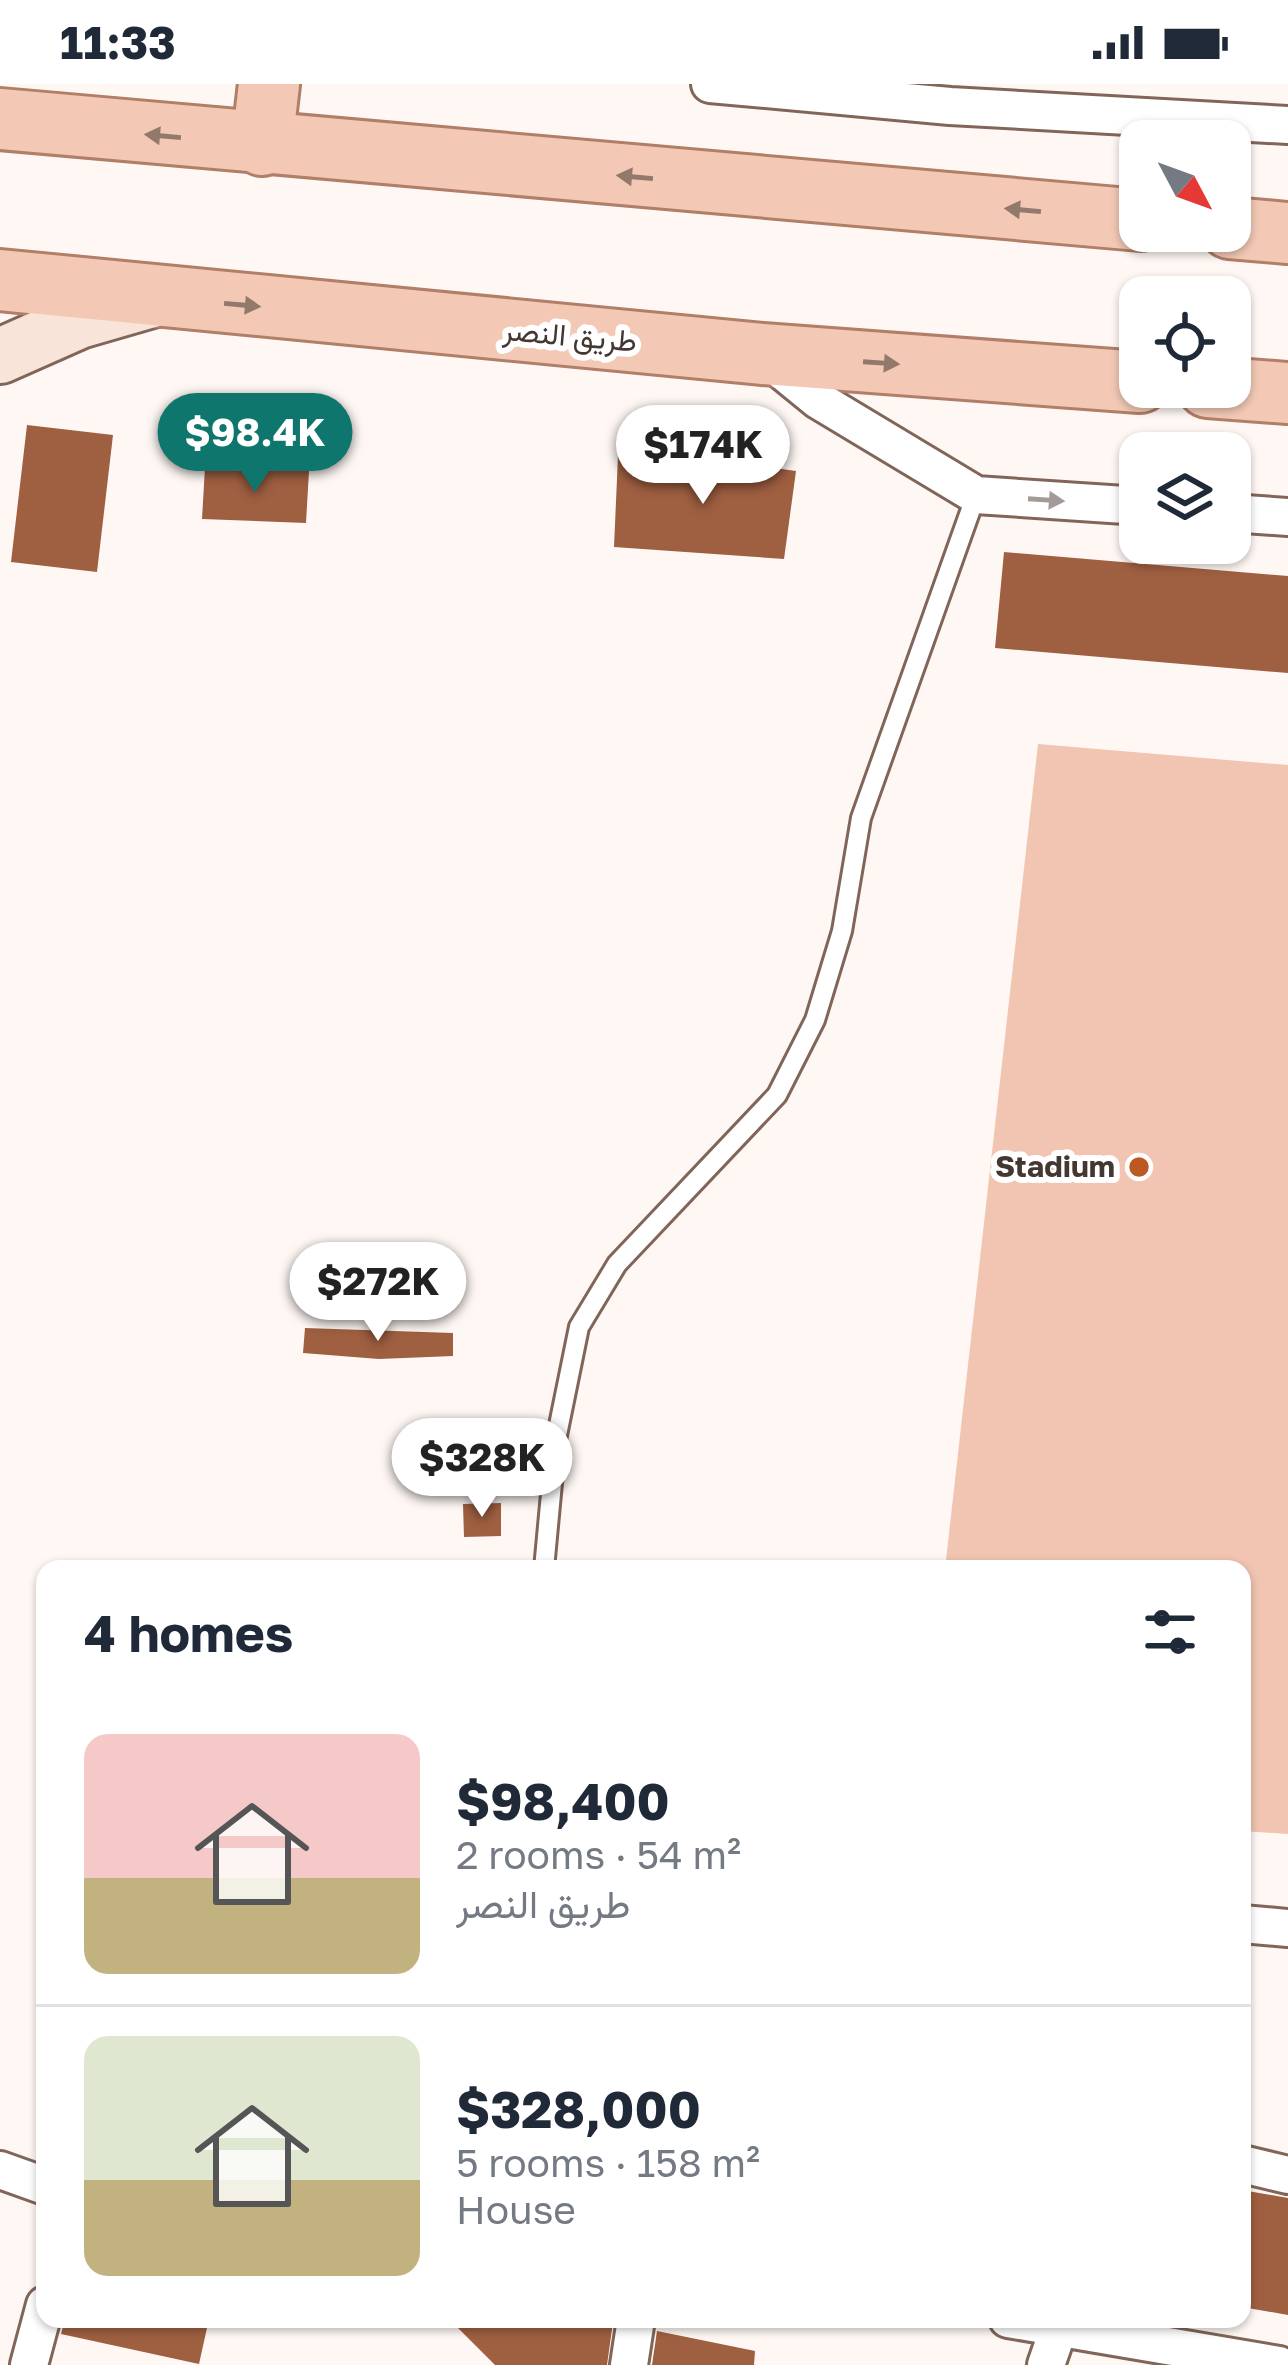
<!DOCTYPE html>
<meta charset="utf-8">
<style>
:root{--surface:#fff;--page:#f2f2f3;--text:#1f2937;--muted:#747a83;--line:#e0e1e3;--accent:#0f766e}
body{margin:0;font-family:"Golos Text",Vazirmatn,sans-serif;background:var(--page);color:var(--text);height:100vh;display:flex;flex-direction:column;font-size:45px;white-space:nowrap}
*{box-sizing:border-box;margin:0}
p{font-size:39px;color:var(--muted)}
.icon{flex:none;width:66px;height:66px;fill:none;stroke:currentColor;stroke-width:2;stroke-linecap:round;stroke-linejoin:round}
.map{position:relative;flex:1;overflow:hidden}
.details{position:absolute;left:36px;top:1476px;width:1215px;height:768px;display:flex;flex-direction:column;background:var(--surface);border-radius:24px;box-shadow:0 3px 9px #0004}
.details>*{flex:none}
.needle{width:78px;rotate:131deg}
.buttons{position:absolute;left:1119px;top:36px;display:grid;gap:24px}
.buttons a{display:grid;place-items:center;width:132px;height:132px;border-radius:24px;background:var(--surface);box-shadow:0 3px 9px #0004;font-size:60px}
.price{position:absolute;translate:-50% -102px;padding:0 27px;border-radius:42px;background:#fff;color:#222;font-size:39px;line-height:78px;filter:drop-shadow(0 3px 6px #0008)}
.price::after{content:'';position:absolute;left:50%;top:72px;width:36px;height:27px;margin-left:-18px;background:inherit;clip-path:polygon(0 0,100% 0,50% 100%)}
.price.current{background:var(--accent);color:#fff}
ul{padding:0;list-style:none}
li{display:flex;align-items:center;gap:36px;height:300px;padding:0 48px}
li+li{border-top:3px solid var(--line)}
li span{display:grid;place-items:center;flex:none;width:336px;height:240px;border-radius:24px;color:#555}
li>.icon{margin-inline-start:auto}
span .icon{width:144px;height:144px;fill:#fffc;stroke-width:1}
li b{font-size:51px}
h2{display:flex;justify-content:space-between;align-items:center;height:144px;padding:0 48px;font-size:51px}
.status{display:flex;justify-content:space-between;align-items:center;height:84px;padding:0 60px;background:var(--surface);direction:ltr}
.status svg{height:33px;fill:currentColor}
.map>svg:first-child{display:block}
.green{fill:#f1c5b1}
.building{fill:#9f5f41}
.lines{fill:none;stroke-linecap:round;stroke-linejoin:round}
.lane-casing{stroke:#816558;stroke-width:24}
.street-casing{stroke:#816558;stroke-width:42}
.secondary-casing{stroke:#816558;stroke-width:60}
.primary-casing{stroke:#b17e67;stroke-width:66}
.lane{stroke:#fff;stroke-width:18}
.street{stroke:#fff;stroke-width:36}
.secondary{stroke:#f9e4da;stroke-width:54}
.primary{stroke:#f3c9b5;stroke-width:60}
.oneway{fill:#93796c}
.oneway2{fill:#a29b98}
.poi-dot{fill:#bc5922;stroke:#fff;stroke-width:4.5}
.labels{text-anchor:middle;stroke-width:12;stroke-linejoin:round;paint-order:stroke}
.street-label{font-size:30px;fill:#443731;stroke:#fff}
.poi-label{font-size:30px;font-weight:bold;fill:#443731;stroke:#fff;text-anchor:end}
</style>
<div class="status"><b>11:33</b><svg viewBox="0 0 49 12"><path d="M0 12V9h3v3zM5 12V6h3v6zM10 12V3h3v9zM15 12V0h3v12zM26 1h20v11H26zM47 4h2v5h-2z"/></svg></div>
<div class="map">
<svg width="1288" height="2281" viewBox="0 0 1288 2281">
<rect width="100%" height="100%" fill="#fef7f4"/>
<path class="green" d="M1038,660L1288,681V1750L1242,1747V1485H945Z"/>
<path class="building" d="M27,341L113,351L97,488L11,478Z
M618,372L712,375L796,387L784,475L614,463Z
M205,383L309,387L306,439L202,435Z
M1004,468L1288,492V589L995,564Z
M305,1244L453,1249V1272L379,1275L303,1269Z
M501,1419V1452L464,1453L463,1420Z
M1242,2106L1288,2114V2231L1242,2223Z
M65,2235H209L199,2280L61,2250Z
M449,2235L613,2238L607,2281H495Z
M657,2247L755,2267L754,2281H652Z"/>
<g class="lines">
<defs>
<path id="lane" d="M544,1485L556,1356L579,1243L617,1180L777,1011L815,936L842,847L861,734L976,411"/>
<path id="street" d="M710,0L950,22L1288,41
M764,272L818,316L976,411L1140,422
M1230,429L1288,433
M1242,1840L1288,1844
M1242,2080L1288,2091
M0,2086L45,2102
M1008,2235L1279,2281
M29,2281L45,2221
M629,2281L636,2235
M1046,2281L1062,2235"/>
<path id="secondary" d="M0,272L79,237L155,215"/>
<path id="primary" d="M0,35L1140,136
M262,61L269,0
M1230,144L1288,149
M0,196L762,270L1140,298
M1208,303L1288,309"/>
</defs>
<use href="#lane" class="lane-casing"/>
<use href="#street" class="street-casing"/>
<use href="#secondary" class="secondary-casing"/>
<use href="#primary" class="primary-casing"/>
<use href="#lane" class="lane"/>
<use href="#street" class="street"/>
<use href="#secondary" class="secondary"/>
<use href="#primary" class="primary"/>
</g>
<defs><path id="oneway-solid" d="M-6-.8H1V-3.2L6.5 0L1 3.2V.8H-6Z" transform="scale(3)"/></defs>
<g class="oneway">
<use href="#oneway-solid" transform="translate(163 52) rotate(-175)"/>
<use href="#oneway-solid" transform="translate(635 93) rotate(-175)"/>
<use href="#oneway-solid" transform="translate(1023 126) rotate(-175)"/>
<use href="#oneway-solid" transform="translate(242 221) rotate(5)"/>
<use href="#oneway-solid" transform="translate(881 279) rotate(4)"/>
</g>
<use class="oneway2" href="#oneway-solid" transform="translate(1046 416) rotate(4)"/>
<circle class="poi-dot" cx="1139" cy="1083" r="12"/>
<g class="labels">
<g class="street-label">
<text transform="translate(570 252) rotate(5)" y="10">طريق النصر</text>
</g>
<g class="poi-label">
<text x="1115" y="1093">Stadium</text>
</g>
</g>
</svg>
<div class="buttons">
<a><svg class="needle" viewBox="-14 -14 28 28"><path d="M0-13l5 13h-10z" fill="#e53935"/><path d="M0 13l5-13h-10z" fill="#747a83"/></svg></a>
<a><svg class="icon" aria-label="locate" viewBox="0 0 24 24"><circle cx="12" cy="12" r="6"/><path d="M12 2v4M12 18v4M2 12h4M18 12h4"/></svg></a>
<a><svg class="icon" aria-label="layers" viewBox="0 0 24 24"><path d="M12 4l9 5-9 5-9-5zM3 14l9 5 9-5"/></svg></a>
</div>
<b class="price current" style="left:255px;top:411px">$98.4K</b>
<b class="price" style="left:703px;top:423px">$174K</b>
<b class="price" style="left:378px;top:1260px">$272K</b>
<b class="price" style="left:482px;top:1436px">$328K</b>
<section class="details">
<h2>4 homes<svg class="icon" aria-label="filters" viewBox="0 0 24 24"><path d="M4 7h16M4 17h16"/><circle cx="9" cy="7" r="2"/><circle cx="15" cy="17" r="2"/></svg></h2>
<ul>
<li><span style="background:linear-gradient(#f6c9c9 60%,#c2b280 0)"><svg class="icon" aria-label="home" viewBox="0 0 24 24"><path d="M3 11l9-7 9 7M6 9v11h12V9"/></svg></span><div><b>$98,400</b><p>2 rooms · 54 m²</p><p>طريق النصر</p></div></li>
<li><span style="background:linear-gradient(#dfe7d0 60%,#c2b280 0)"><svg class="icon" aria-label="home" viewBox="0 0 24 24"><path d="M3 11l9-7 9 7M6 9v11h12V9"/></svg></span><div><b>$328,000</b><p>5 rooms · 158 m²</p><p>House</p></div></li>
</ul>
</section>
</div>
